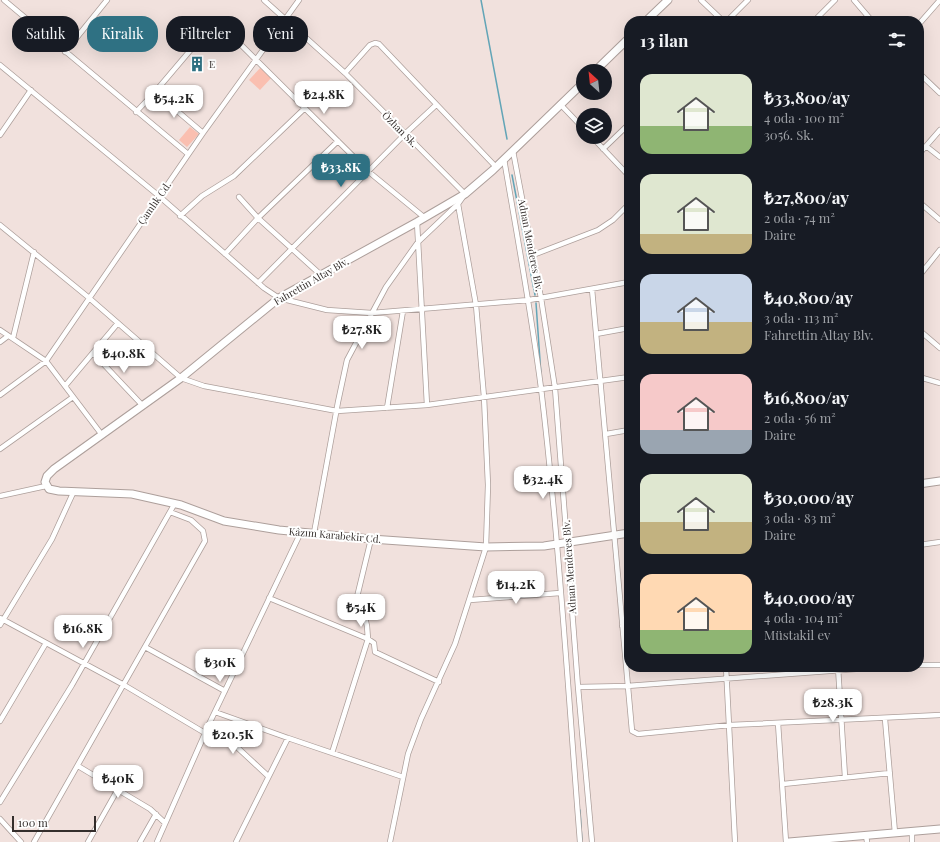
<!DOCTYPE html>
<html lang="tr">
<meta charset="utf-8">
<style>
:root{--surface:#171b24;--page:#242831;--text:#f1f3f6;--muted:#9ea1a6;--accent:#2f7183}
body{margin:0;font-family:"Playfair Display",serif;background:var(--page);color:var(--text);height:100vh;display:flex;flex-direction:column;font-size:15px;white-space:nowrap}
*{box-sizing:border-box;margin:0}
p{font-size:13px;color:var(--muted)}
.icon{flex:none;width:22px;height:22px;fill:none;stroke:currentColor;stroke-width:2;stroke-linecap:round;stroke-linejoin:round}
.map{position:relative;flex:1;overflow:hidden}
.drawer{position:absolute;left:624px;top:16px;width:300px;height:656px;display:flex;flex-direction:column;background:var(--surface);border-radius:16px;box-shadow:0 4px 16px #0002}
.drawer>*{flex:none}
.guide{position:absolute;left:12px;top:16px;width:380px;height:36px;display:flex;gap:8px}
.needle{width:26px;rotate:333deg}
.tools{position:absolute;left:576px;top:64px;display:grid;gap:8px}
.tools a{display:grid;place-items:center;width:36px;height:36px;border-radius:50%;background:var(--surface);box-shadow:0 4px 16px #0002;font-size:20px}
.scale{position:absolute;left:12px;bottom:10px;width:84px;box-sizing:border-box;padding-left:4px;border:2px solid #342e2c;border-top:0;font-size:11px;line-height:14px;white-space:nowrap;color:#342e2c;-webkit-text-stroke:3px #fff;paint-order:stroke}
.price{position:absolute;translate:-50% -34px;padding:0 9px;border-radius:8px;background:#fff;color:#222;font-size:13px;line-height:26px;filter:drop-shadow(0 1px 2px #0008)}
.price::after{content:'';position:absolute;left:50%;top:24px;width:12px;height:9px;margin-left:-6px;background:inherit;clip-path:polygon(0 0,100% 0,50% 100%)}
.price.selected{background:var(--accent);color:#fff}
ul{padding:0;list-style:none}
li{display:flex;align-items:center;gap:12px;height:100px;padding:0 16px}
li span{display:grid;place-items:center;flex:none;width:112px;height:80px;border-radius:12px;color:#555}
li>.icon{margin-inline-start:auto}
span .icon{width:48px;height:48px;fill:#fffc;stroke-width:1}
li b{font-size:17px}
h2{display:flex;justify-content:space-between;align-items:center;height:48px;padding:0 16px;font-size:17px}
.chip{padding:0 14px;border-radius:16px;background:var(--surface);box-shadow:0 4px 16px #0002;font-size:14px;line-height:36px}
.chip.selected{background:var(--accent);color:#fff}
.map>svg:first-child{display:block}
.green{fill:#fabfb0}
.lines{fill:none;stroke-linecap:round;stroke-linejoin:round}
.stream{stroke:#63a5b7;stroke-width:1.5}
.street-casing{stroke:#ad9f9b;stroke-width:6}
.secondary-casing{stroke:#ad9f9b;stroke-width:9}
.street{stroke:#fff;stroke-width:4.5}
.secondary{stroke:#fff;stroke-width:7}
.labels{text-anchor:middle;stroke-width:4;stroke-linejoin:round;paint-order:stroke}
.poi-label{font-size:10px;fill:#342e2c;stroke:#fff;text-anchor:start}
.street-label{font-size:10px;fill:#342e2c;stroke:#fff}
</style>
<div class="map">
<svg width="940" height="842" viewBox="0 0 940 842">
<rect width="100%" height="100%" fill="#f1e1dd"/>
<path class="green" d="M262,66L273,76L260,90L249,80Z
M190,127L199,134L187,147L179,140Z"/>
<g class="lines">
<path class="stream" d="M481,0L507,139
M512,175L535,295
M536,303L541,375
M580,810L582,842"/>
<defs>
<path id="street" d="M4,0L188,154
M264,0L345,73L465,194L458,204L418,242L386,287L347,360L338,402L314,533
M701,0L723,21
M854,0L872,21
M727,21L748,0
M814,21L835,0
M919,24L940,0
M65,52L107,0
M0,65L159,196L264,288L279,298L327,310L372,313L529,300L629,282
M345,73L370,45L375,43L379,44L496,167
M919,73L940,93
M155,92L203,133
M560,104L583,128
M136,112L155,92L216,20L369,172L425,218
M0,135L31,90
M592,137L629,176
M926,146L940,157
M603,149L629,124
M513,151L541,298L555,388L578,687L592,842
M919,154L940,130
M504,159C517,235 531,311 541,388C559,538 568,691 580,842
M239,197L258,218L321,275
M919,202L940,220
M180,216L202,196L234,176L305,108
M417,222L427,405
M0,225L88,297L181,378L204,386L337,411L427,405L629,377
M225,254L258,218L338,141
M533,255L598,230L613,220L629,204
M919,276L940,250
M258,283L405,134L436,105
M592,289L632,731L638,734L730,725L940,715
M0,330L46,361L102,435
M919,330L940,348
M596,334L629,328
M13,338L34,252
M0,342L8,336
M94,354L143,406
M919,377L940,383
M65,386L118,323
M0,395L46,361L203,133L299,0
M387,408L403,311
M606,434L629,430
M0,449L73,397
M0,496L46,486
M919,545L940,542
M269,598L368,639L374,643L375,652L439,682
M470,600L560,593
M0,618L124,685L205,733
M0,625L52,539L74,491
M622,626H629
M145,647L225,691
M919,665H940
M726,667L735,842
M838,667L845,777
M578,687L627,686L883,667
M215,712L288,738
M885,719L895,833
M0,721L46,643
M210,722L268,776
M778,723L786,842
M332,753L368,639L367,626L364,613L357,597L371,539
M78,766L150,809L165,823
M783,784L890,773
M0,802L72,685L175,503
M0,819L21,842
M912,831V842
M866,835L867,842
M34,842L205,541L203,531L191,520L170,512
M88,842L118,789
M140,842L156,814
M157,842L210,722L301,532
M236,842L288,738L403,777
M390,842L408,754L421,719L455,644L486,547L488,485L484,397L476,305L458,204"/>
<path id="secondary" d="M646,21L668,0
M595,71L629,38
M583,83L493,170L465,194L417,222L279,298L181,378L54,469L47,476L45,482L49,489L59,491L132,494L181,505L224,521L279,530L371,539L486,547L544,546L629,533
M919,484L940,481
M789,842L940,829"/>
</defs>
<use href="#street" class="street-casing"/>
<use href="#secondary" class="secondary-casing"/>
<use href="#street" class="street"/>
<use href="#secondary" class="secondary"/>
</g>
<defs>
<symbol id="building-bare" viewBox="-9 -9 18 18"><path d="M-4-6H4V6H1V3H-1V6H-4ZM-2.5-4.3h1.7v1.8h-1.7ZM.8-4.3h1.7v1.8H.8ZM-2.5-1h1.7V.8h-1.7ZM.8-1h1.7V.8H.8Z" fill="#2f7183" stroke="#fff" stroke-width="2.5" paint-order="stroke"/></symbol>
</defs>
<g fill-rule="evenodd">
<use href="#building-bare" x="186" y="53" width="22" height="22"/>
</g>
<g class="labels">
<g class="poi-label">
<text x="209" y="68">E</text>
</g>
<g class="street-label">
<text transform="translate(400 129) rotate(45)" y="4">Özhan Sk.</text>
<text transform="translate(154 203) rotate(-55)" y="4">Çamlık Cd.</text>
<text transform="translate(531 245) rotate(79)" y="4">Adnan Menderes Blv.</text>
<text transform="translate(311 281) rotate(-30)" y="4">Fahrettin Altay Blv.</text>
<text transform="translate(335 535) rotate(5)" y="4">Kâzım Karabekir Cd.</text>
<text transform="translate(569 567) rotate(-94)" y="4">Adnan Menderes Blv.</text>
</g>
</g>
</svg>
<div class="tools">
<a><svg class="needle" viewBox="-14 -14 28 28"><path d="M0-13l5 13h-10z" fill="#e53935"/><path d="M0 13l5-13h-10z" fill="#9ea1a6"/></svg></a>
<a><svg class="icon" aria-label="layers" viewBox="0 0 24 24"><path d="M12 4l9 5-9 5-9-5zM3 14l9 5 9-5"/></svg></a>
</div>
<div class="scale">100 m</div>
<b class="price" style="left:324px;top:115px">₺24.8K</b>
<b class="price" style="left:174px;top:119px">₺54.2K</b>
<b class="price selected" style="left:341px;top:188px">₺33.8K</b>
<b class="price" style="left:362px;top:350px">₺27.8K</b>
<b class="price" style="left:124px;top:374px">₺40.8K</b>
<b class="price" style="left:543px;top:500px">₺32.4K</b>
<b class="price" style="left:516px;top:605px">₺14.2K</b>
<b class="price" style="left:361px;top:628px">₺54K</b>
<b class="price" style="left:83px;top:649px">₺16.8K</b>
<b class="price" style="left:220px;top:683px">₺30K</b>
<b class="price" style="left:833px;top:723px">₺28.3K</b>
<b class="price" style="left:233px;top:755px">₺20.5K</b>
<b class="price" style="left:118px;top:799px">₺40K</b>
<div class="guide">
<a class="chip">Satılık</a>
<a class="chip selected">Kiralık</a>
<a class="chip">Filtreler</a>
<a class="chip">Yeni</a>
</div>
<section class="drawer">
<h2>13 ilan<svg class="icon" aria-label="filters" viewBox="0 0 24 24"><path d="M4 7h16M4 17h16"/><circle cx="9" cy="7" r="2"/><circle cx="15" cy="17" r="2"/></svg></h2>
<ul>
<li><span style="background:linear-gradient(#dfe7d0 65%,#8fb573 0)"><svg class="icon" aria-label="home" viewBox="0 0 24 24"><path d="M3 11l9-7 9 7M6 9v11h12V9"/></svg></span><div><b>₺33,800/ay</b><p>4 oda · 100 m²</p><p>3056. Sk.</p></div></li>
<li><span style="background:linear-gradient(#dfe7d0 75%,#c2b280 0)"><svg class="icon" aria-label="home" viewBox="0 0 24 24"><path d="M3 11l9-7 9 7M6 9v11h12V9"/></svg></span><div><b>₺27,800/ay</b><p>2 oda · 74 m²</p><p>Daire</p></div></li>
<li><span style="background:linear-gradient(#c9d6e8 60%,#c2b280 0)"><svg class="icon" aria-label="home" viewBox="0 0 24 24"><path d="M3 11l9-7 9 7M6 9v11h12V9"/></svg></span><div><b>₺40,800/ay</b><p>3 oda · 113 m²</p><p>Fahrettin Altay Blv.</p></div></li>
<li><span style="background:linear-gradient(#f6c9c9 70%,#9aa5b1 0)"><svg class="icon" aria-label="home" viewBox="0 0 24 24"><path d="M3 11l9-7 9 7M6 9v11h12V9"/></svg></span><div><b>₺16,800/ay</b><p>2 oda · 56 m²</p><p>Daire</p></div></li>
<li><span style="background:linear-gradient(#dfe7d0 60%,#c2b280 0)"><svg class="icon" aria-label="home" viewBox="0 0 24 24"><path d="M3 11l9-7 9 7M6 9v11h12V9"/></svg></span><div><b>₺30,000/ay</b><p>3 oda · 83 m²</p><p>Daire</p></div></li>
<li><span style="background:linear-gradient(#ffd9b3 70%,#8fb573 0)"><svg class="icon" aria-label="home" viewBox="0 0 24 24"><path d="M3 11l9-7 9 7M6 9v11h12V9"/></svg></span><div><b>₺40,000/ay</b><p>4 oda · 104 m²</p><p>Müstakil ev</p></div></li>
</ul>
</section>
</div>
